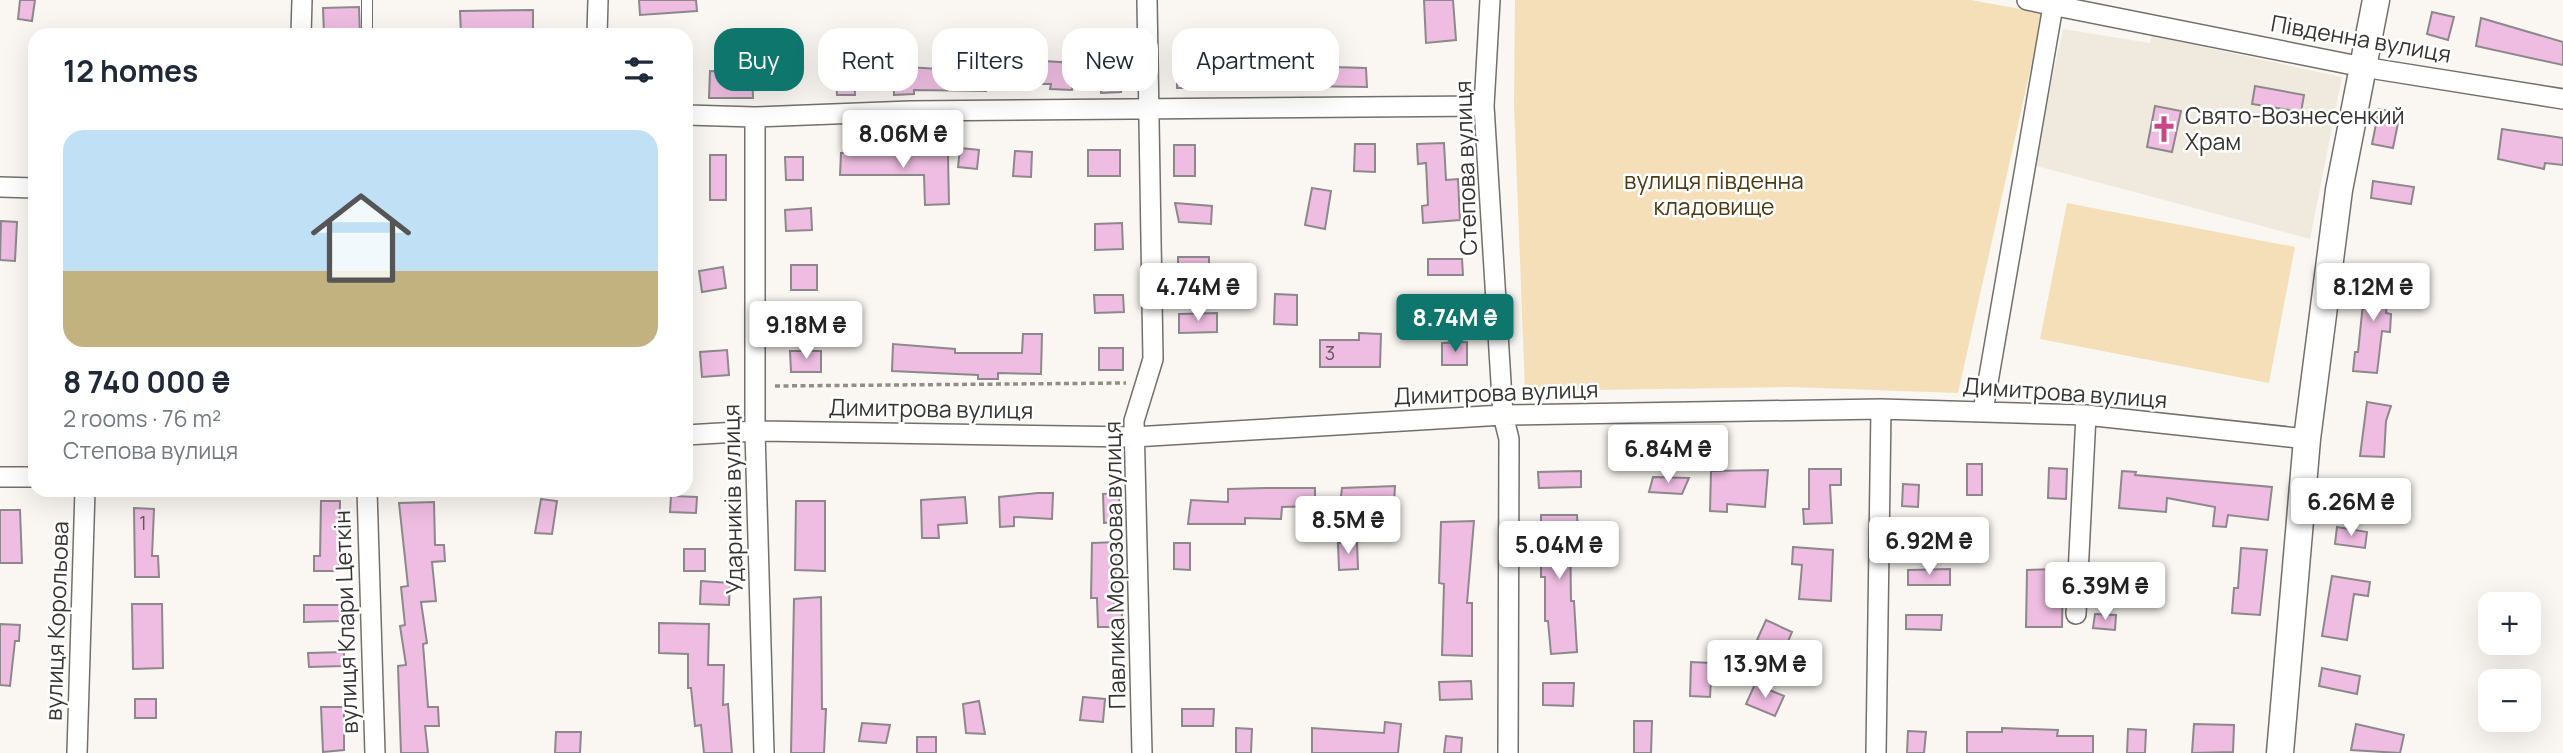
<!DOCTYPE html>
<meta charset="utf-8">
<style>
:root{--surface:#fff;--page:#f2f2f3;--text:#1f2937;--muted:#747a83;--accent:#0f766e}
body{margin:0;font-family:Manrope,sans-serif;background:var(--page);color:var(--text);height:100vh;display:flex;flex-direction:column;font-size:26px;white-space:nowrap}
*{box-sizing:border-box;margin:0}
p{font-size:23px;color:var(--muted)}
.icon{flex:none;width:38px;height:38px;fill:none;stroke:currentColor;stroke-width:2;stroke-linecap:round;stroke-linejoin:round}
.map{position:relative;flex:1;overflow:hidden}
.drawer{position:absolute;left:28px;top:28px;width:665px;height:469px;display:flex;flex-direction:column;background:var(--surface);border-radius:21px;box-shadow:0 7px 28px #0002}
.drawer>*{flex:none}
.banner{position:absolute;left:714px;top:28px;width:665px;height:63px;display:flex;gap:14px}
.fabs{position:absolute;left:2478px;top:592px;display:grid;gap:14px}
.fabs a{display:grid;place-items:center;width:63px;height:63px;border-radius:14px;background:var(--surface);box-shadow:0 7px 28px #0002;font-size:35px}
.price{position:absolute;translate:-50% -60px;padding:0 16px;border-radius:7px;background:#fff;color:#222;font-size:23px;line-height:46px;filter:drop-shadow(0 2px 4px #0008)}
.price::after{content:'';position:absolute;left:50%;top:42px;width:21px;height:16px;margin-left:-10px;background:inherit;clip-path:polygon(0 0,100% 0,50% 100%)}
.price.active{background:var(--accent);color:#fff}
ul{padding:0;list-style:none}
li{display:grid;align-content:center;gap:14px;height:371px;padding:0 35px}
li span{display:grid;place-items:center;height:217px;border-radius:21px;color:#555}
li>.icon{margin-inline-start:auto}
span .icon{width:126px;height:126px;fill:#fffc;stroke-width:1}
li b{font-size:30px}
h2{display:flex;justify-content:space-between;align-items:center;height:84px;padding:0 35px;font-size:30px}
.pill{padding:0 24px;border-radius:21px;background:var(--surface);box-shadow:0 7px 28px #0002;font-size:24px;line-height:63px}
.pill.active{background:var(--accent);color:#fff}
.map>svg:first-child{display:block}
.built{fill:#f0eade}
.green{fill:#f4dfb9}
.building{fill:#eebde1;stroke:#8d888b;stroke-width:2}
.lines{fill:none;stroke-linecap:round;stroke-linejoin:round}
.lane-casing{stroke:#72706c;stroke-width:12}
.street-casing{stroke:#72706c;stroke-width:22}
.secondary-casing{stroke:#72706c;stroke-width:29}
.path{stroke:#908e8b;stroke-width:3.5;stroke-dasharray:5 3.5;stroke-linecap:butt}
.lane{stroke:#fff;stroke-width:10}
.street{stroke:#fff;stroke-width:19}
.secondary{stroke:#fff;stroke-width:26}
.labels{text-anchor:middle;stroke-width:5;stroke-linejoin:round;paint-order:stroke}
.number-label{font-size:19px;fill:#64575e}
.street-label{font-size:23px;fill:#363533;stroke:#fff}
.poi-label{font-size:23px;fill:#363533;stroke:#fff;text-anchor:start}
.park-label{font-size:23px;fill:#4d3a12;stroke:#fff}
</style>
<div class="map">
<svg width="2563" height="753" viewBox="0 0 2563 753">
<rect width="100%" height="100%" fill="#faf7f2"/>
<path class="built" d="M2063,29L2150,43L2152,36L2342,77L2310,239L2033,165Z"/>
<path class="green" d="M1515,0H1971L2043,13L1958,393L1790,387L1525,391L1514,105Z
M2067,203L2295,247L2269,383L2040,339Z"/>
<path class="building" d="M20,0H35L32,21L18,19Z
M639,0H696L697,11L640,15Z
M1424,0H1453L1456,40L1426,43Z
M359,7L360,35H324L323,8Z
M533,10V35H461L460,11Z
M2432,12L2454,17L2448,40L2427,34Z
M2481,18L2563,42V65L2476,46Z
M1029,32V60L1074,63L1072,90L1050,89L1051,84H986V91L914,90V94L894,95L893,66L969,71L970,45L1000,46V33Z
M1118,54L1121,92L1101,93L1099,55Z
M1302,54L1326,55L1325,59H1334V67L1366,68L1367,87L1301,86Z
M737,65H752L753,98H709L710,71L737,72Z
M854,72L855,95H837L836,73Z
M1177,72L1208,73L1207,88H1177Z
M2255,86L2304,95L2301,112L2252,104Z
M2155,106L2181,111L2172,152L2147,147Z
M2379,109L2400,113L2393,148L2372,144Z
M2502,129L2563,138V165L2545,163L2544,169L2498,159Z
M1444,143L1446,180L1458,179L1460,220L1423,223L1422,206L1428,205L1426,163L1418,164L1417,144Z
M1355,144H1375V172L1354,171Z
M1174,145H1195V176H1174Z
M960,148L979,150L977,169L958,167Z
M1088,150H1120V176H1088Z
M1015,151L1032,152L1031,177L1013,176Z
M884,152L948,155L949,204L925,205L924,175H840L841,153Z
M710,155H726V200H710Z
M785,157H803V180H786Z
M2373,181L2414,187L2411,204L2371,198Z
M1312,188L1331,191L1325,229L1305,225Z
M1175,203L1212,206L1211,224L1179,222Z
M811,208L812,230L786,231L785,210Z
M1,221L17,222L15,261L0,260Z
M1122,223L1123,249L1095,250V224Z
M1178,257H1209V275H1178Z
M1428,259H1462L1463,275H1428Z
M791,265H817V290H791Z
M723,267L726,288L702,292L699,271Z
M2366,274L2390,276L2386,313L2391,314L2390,332L2382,331L2377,373L2353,371L2355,352H2358Z
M1275,294L1297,295V325L1274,324Z
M1094,295H1123L1124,312L1095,313Z
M1217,313V332L1179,333V314Z
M1359,333L1381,334L1380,367H1320V340H1359Z
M1023,334H1042L1041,374L998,373V379H978V375L892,371L893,344L955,349V353H1022Z
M1467,342V365H1442V343Z
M1099,348H1123V370H1099Z
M727,350L729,375L702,377L700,352Z
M790,351H821V372H791Z
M2367,402L2391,406L2386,421L2384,457L2360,456Z
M1967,464H1982V495H1967Z
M2049,468L2067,469L2066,499L2048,498Z
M1809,469H1841V485H1830L1832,523L1804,524L1803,509H1809Z
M1768,470L1765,507L1727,504V512L1710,511L1711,471Z
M1581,471V487L1539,488L1538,472Z
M2122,471L2136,472L2135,475L2272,487L2268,520L2228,515L2226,527L2213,526L2215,507L2167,498L2166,512L2119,508Z
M1653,477L1689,478L1682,494L1649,492Z
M2356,483L2389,486L2387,500L2355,497Z
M1903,484L1919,485L1918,507L1902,506Z
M1395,486L1394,505L1340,504L1342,488Z
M1265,488H1315V506L1282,507L1281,519L1245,518V524H1188L1191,500L1228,502V489Z
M1038,493H1053L1052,519L1014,517V526L1000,527L999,497Z
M1119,493L1120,522L1104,523L1103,494Z
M671,496L697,497L696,513L670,512Z
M965,497L967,523L938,525L939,538H922L921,500Z
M541,499L557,501L552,534L535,533Z
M321,501H340L339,571H314V556H320Z
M796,501H825V571L795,570Z
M434,502L435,545H444L445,561L432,562L436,601L421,602L427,643L423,644L428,707H438L439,726H425L428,753H401L398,666L406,665L400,626L405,625L401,587L408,586L399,503Z
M134,508L154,509L152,556H158L159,577H135Z
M0,510H20L22,563H0Z
M1541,515H1577L1578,530H1570L1571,601H1574L1577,652L1551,654L1548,621H1545V577H1541Z
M1474,521L1467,603H1472V656L1442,655L1444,584L1439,583L1441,522Z
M2337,527L2367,532L2365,548L2335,544Z
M1117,542L1114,607H1122V627H1098L1097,598H1091L1092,543Z
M1357,542L1358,569L1339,570L1338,543Z
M1174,543H1190V570L1174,569Z
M1793,547L1833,550L1831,601L1799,599L1802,565L1792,564Z
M2241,548L2267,550L2260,615L2232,613L2234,588H2238Z
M684,549H705V571H684Z
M2097,566L2133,567V585L2097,584Z
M1950,569V585H1908V570Z
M2063,569L2062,627H2026L2027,570Z
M2332,576L2370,582L2368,596L2354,594L2347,640L2322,636Z
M701,581L730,583L729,605L700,604Z
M821,597L822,709H826L824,753H791L794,599Z
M132,604H162L163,668L133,669Z
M304,605H341V621L304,622Z
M2095,614L2116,615L2115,630L2093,628Z
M1906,615H1942L1941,630L1906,629Z
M1766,620L1792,632L1784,651L1757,640Z
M659,623L709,624L708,665H724L723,705L728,704L732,753H704L701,725L695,726L691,688H688V654L659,653Z
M0,624L20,625L19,641H15L10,686L0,685Z
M344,652V666L309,667L308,653Z
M1691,662L1712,663L1710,697L1690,696Z
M2322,668L2360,676L2357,694L2319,686Z
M1471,681L1472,699L1440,700L1439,682Z
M1543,683H1574L1573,706L1543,705Z
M1755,684L1784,696L1775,716L1746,704Z
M1083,697L1105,699L1103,722L1080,720Z
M135,699H156V718H135Z
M979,701L985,734L966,733L963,704Z
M321,707H344V750L323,752Z
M1182,709H1214L1213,726H1182Z
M1634,721H1652L1651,753H1634Z
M1385,722L1401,724L1398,753H1312V728L1384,733Z
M862,723L890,725L886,743L859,741Z
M2194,724L2234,725L2233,752L2192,753Z
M2356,724L2404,735L2400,753L2351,750Z
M1236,728L1252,729L1251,753H1236Z
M2002,728L2058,730L2057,736H2093V753H1967V732H2002Z
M2128,729L2146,730L2145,753H2127Z
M1908,731L1926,732L1924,753H1907Z
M556,732H581L580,753H555Z
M1446,736L1462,738L1461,753H1444Z
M917,737H936V753H917Z"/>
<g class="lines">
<defs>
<path id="lane" d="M367,35V0"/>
<path id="street" d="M1490,0L1484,106L1503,415L1509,439L1508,753
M2027,0L2363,67L2563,99
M301,35L302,0
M597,35L598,0
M686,115L755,117L910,111L1484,106
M755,117V431L764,753
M0,187L35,188
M1983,411L2053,6
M686,435L755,431L1134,437L1503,415L1881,409L2086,415L2307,439
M0,477H35
M367,490L375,753
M2076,614L2086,415
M77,753L85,490
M1142,753L1134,421L1153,359L1147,0
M1876,753L1881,409"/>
<path id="secondary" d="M2280,753L2307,439L2339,190L2376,0"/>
</defs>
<use href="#lane" class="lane-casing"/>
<use href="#street" class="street-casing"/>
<use href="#secondary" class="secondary-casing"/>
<path class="path" d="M775,386L1126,383"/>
<use href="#lane" class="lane"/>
<use href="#street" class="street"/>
<use href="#secondary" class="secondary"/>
</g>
<defs>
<symbol id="church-bare" viewBox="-9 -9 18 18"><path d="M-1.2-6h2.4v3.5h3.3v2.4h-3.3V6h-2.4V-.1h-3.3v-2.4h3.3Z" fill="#cb4688" stroke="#fff" stroke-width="2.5" paint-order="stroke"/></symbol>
</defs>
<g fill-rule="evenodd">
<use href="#church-bare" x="2145" y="110" width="38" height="38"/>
</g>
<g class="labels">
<g class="number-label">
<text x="1330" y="360">3</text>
<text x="143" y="530">1</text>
</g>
<g class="street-label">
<text transform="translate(2361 39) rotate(10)" y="8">Південна вулиця</text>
<text transform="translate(1466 168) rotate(-92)" y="8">Степова вулиця</text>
<text transform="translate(1496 393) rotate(-2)" y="8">Димитрова вулиця</text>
<text transform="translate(2065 393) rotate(4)" y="8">Димитрова вулиця</text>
<text transform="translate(931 409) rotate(1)" y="8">Димитрова вулиця</text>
<text transform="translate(733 499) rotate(-91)" y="8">Ударників вулиця</text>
<text transform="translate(1115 565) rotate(-91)" y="8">Павлика Морозова вулиця</text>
<text transform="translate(57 621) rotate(-88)" y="8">вулиця Корольова</text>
<text transform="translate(346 622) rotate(-92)" y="8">вулиця Клари Цеткін</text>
</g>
<g class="poi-label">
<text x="2185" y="124">Свято-Вознесенкий<tspan x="2185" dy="26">Храм</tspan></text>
</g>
<g class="park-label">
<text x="1714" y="189">вулиця південна<tspan x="1714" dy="26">кладовище</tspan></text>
</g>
</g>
</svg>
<div class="fabs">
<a>+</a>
<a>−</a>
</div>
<b class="price" style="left:903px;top:170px">8.06M ₴</b>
<b class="price" style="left:1198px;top:323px">4.74M ₴</b>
<b class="price" style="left:2373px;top:323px">8.12M ₴</b>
<b class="price active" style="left:1455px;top:354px">8.74M ₴</b>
<b class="price" style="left:806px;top:361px">9.18M ₴</b>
<b class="price" style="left:1668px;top:485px">6.84M ₴</b>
<b class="price" style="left:2351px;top:538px">6.26M ₴</b>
<b class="price" style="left:1348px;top:556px">8.5M ₴</b>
<b class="price" style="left:1929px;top:577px">6.92M ₴</b>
<b class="price" style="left:1559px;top:581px">5.04M ₴</b>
<b class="price" style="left:2105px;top:622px">6.39M ₴</b>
<b class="price" style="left:1765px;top:700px">13.9M ₴</b>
<div class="banner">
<a class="pill active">Buy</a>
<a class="pill">Rent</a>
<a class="pill">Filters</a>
<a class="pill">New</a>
<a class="pill">Apartment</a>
</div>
<section class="drawer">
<h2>12 homes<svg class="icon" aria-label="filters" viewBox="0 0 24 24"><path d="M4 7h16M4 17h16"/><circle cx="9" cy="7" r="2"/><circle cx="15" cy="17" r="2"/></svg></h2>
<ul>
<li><span style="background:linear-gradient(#bfe0f5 65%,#c2b280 0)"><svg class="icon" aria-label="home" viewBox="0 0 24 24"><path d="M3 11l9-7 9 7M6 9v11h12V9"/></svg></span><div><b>8 740 000 ₴</b><p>2 rooms · 76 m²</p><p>Степова вулиця</p></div></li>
</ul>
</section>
</div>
